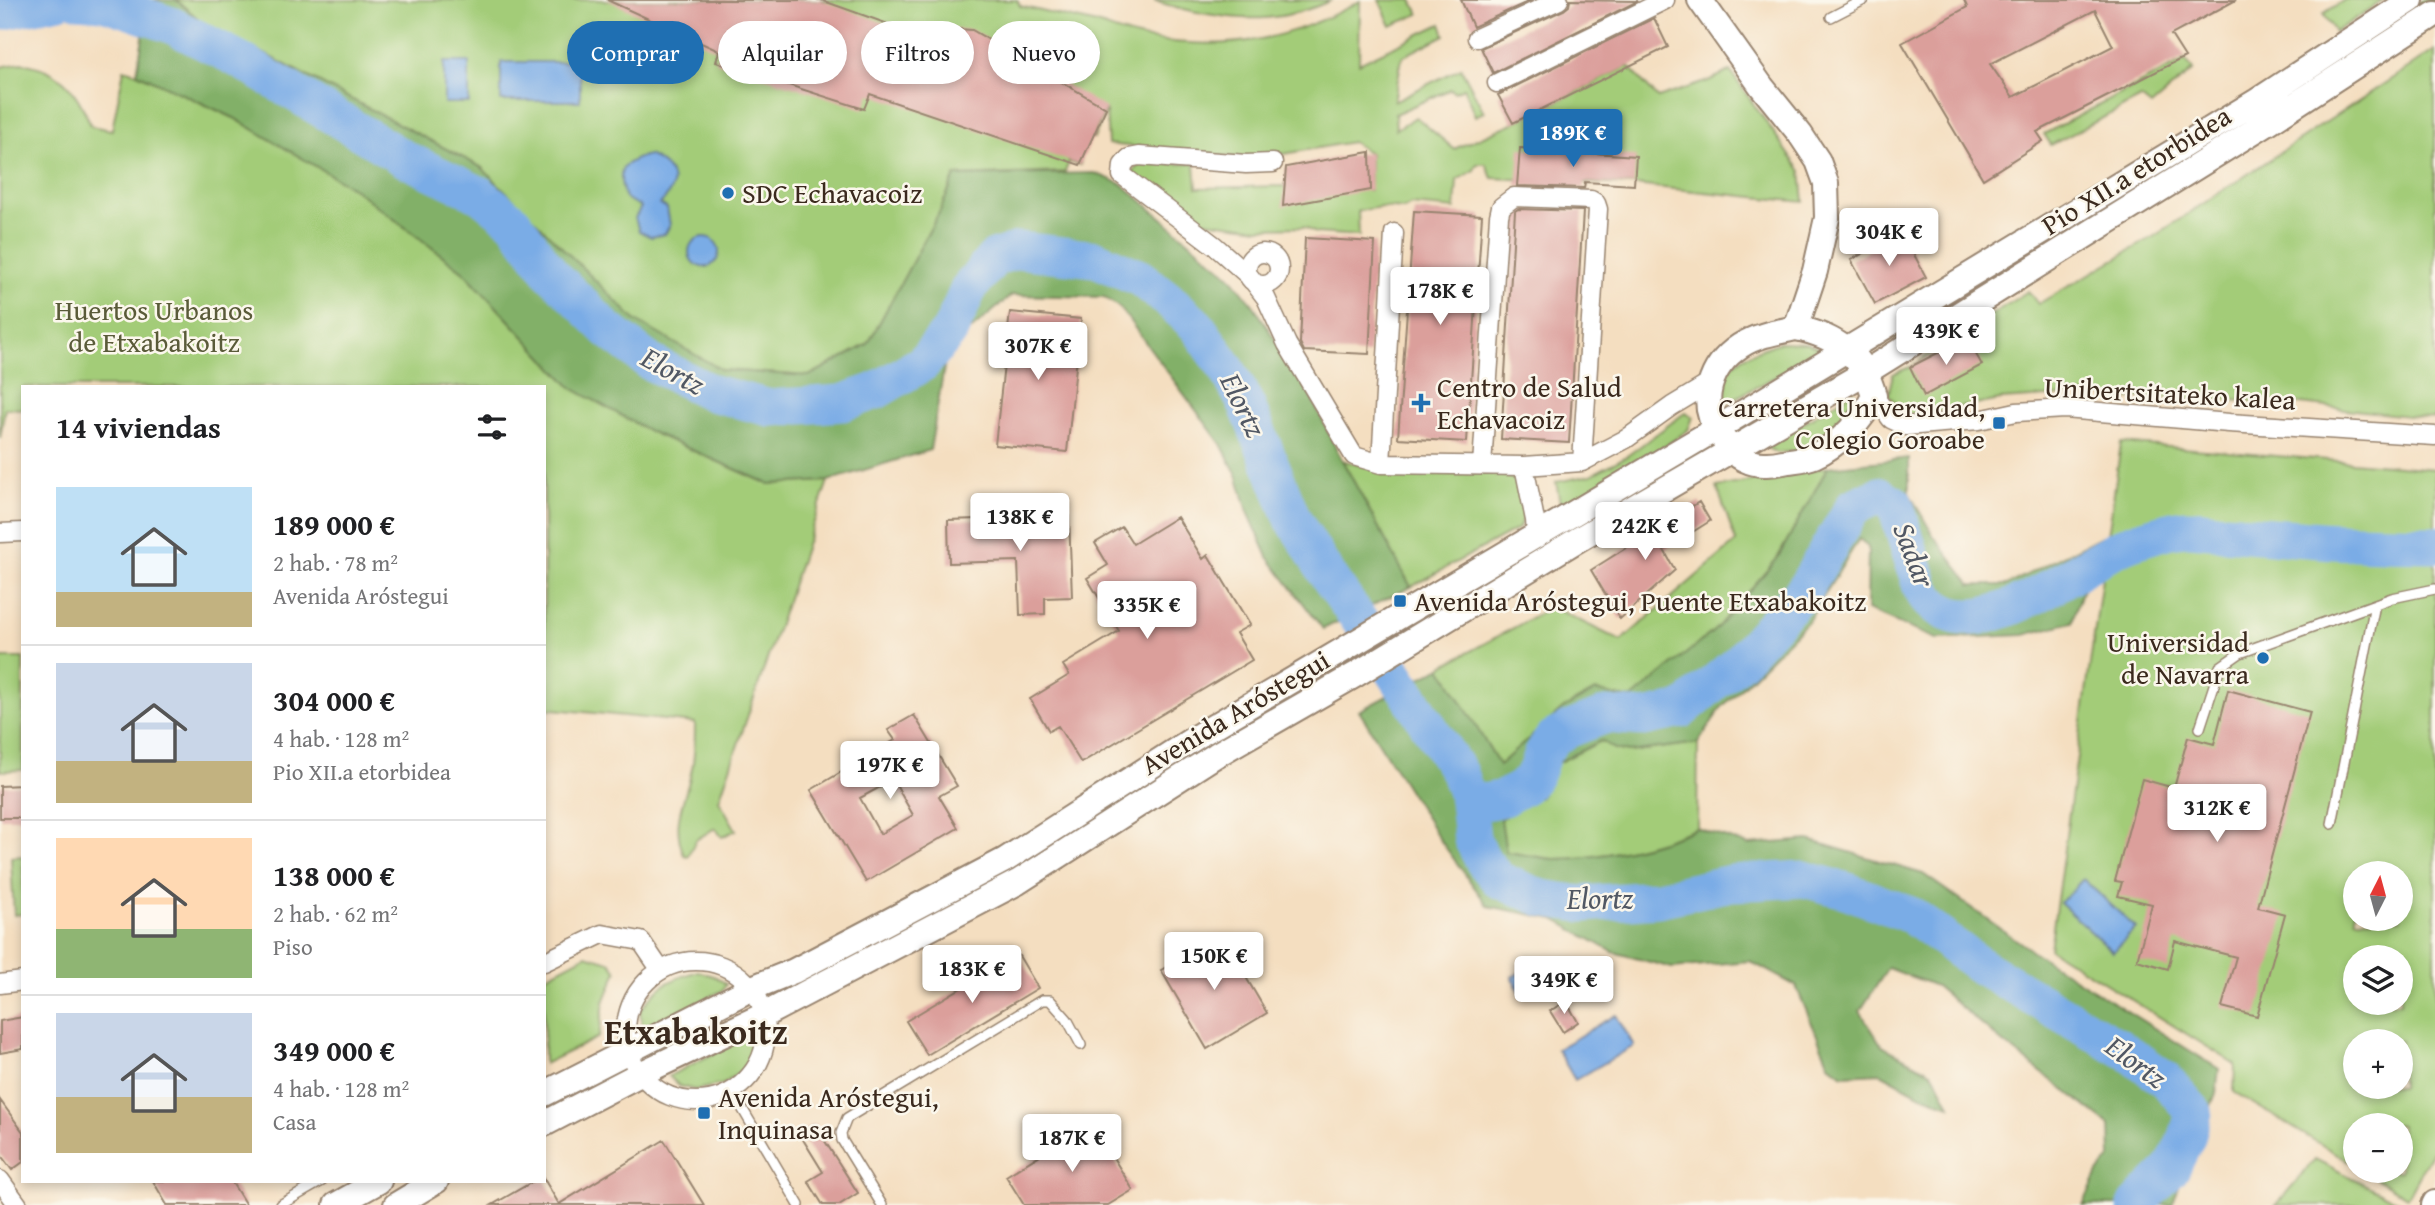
<!DOCTYPE html>
<html lang="es">
<meta charset="utf-8">
<style>
:root{--surface:#fff;--page:#f2f2f2;--text:#202124;--muted:#757577;--line:#e0e0e0;--accent:#1f6fb2}
body{margin:0;font-family:"Gentium Book Plus",serif;background:var(--page);color:var(--text);height:100vh;display:flex;flex-direction:column;font-size:26px;white-space:nowrap}
*{box-sizing:border-box;margin:0}
p{font-size:23px;color:var(--muted)}
.icon{flex:none;width:38px;height:38px;fill:none;stroke:currentColor;stroke-width:2;stroke-linecap:round;stroke-linejoin:round}
.map{position:relative;flex:1;overflow:hidden}
.panel{position:absolute;left:21px;top:385px;width:525px;height:798px;display:flex;flex-direction:column;background:var(--surface);border-radius:0px;box-shadow:0 4px 10px #0003}
.panel>*{flex:none}
.banner{position:absolute;left:567px;top:21px;width:665px;height:63px;display:flex;gap:14px}
.needle{width:46px;rotate:6deg}
.controls{position:absolute;left:2343px;top:861px;display:grid;gap:14px}
.controls a{display:grid;place-items:center;width:70px;height:70px;border-radius:50%;background:var(--surface);box-shadow:0 4px 10px #0003;font-size:35px}
.price{position:absolute;translate:-50% -60px;padding:0 16px;border-radius:7px;background:#fff;color:#222;font-size:23px;line-height:46px;filter:drop-shadow(0 2px 4px #0008)}
.price::after{content:'';position:absolute;left:50%;top:42px;width:21px;height:16px;margin-left:-10px;background:inherit;clip-path:polygon(0 0,100% 0,50% 100%)}
.price.current{background:var(--accent);color:#fff}
ul{padding:0;list-style:none}
li{display:flex;align-items:center;gap:21px;height:175px;padding:0 35px}
li+li{border-top:2px solid var(--line)}
li span{display:grid;place-items:center;flex:none;width:196px;height:140px;border-radius:0px;color:#555}
li>.icon{margin-inline-start:auto}
span .icon{width:84px;height:84px;fill:#fffc;stroke-width:1}
li b{font-size:30px}
h2{display:flex;justify-content:space-between;align-items:center;height:84px;padding:0 35px;font-size:30px}
.tag{padding:0 24px;border-radius:32px;background:var(--surface);box-shadow:0 4px 10px #0003;font-size:24px;line-height:63px}
.tag.current{background:var(--accent);color:#fff}
.map>svg:first-child{display:block}
.green{fill:#a3cc78;stroke:#6f7b4b;stroke-width:2;fill-rule:evenodd}
.forest{fill:#82b068;stroke:#5e6d43;stroke-width:2}
.water{fill:#7aace6;stroke:#5a6b82;stroke-width:2}
.lines{fill:none;stroke-linecap:round;stroke-linejoin:round}
.river{stroke:#7aace6;stroke-width:37}
.building{fill:#db9f9b;fill-rule:evenodd}
.lane-casing{stroke:#98846f;stroke-width:12}
.street-casing{stroke:#98846f;stroke-width:21}
.secondary-casing{stroke:#98846f;stroke-width:28}
.lane{stroke:#fff;stroke-width:9}
.street{stroke:#fff;stroke-width:18}
.secondary{stroke:#fff;stroke-width:24}
.poi-dot{fill:#1f6fb2;stroke:#fbf7ec;stroke-width:2.5}
.labels{text-anchor:middle;stroke-width:5;stroke-linejoin:round;paint-order:stroke}
.street-label{font-size:28px;fill:#3b2a1e;stroke:#fbf7ec}
.poi-label{font-size:28px;fill:#3b2a1e;stroke:#fbf7ec;text-anchor:start}
.park-label{font-size:28px;fill:#5a5b39;stroke:#fbf7ec}
.water-label{font-size:30px;font-style:italic;fill:#515864;stroke:#fbf7ec}
.district-label{font-size:35px;font-weight:bold;fill:#3b2a1e;stroke:#fbf7ec}
</style>
<div class="map">
<svg width="2435" height="1205" viewBox="0 0 2435 1205">
<rect width="100%" height="100%" fill="#fbf7ec"/>
<filter id="ink" filterUnits="userSpaceOnUse"><feTurbulence type="fractalNoise" baseFrequency=".0143" numOctaves="2"/><feDisplacementMap in="SourceGraphic" scale="14" xChannelSelector="R" yChannelSelector="G"/><feConvolveMatrix kernelMatrix="1 2 1 2 8 2 1 2 1" color-interpolation-filters="sRGB"/></filter>
<filter id="wash" filterUnits="userSpaceOnUse"><feTurbulence type="fractalNoise" baseFrequency=".00686" numOctaves="4" result="noise"/><feDisplacementMap in="SourceGraphic" scale="28" xChannelSelector="R" yChannelSelector="G"/><feGaussianBlur stdDeviation="1.57" result="paint"/><feColorMatrix in="noise" values="0 0 0 0 0 0 0 0 0 0 0 0 0 0 0 0 0 1.4 0 .05"/><feComposite in="paint" operator="in"/></filter>
<g filter="url(#wash)">
<rect width="100%" height="100%" fill="#f4dec0"/>
<path class="green" d="M176,0H1017L1020,6C1044,12 1069,17 1093,23C1111,28 1130,37 1149,39C1230,51 1289,41 1360,1L1359,63L1441,24L1445,35L1402,57L1394,101L1461,68L1484,112L1475,116L1464,88L1454,92L1451,89L1395,114L1396,129L1416,117L1454,149L1513,123L1628,66L1658,98L1708,81L1730,71L1801,171L1804,202L1634,185L1492,178L1486,164H1477L1474,170L1457,180L1455,209L1411,205L1404,209L1381,207L1358,211L1359,236L1316,233L1303,227L1259,228L1204,221L1141,182L1133,172L1140,163L1195,164L1197,188L1285,186L1370,190V153L1352,142L1284,154L1242,158L1108,144L1106,110L1094,138L1087,135L1080,165L1069,162L1065,172L955,176L940,211L868,344L809,376L722,370L636,322L481,167L201,21Z
M1154,0H1332C1286,21 1251,22 1201,13C1185,9 1170,7 1154,0Z
M1379,0H1412L1419,14L1391,26Z
M2344,0H2384L2335,32L2323,14Z
M2423,0H2434L2215,147L1867,355L1863,349Z
M2435,50V419L2300,404L2173,397L2127,399L2091,394L2001,400L1922,414H1906L1888,395L1893,374L1910,367L2028,291L2038,304L2153,237Z
M2185,60L2193,70L2151,106L2141,98L2051,145L2044,134Z
M21,63C61,69 77,90 91,126L112,130L124,69L137,73L234,118L356,190L464,272L572,388L651,432L768,484L828,481L719,800L736,830L722,837L715,828L696,840L688,856L684,855C669,818 688,798 693,763C695,750 695,736 695,723L544,708V387H23V409L5,408L0,438V67Z
M1781,342L1806,343L1825,350L1721,406C1720,400 1718,391 1720,385C1729,358 1757,350 1781,342Z
M1854,391L1858,401L1839,429L1798,451L1777,453L1765,447Z
M1686,412L1693,417L1688,430L1563,518L1556,482L1591,475L1627,456Z
M2121,443L2435,469V1146L2407,1197L2364,1171H2401V1125H2356L2355,1165L2234,1092L2235,1064L2050,949ZM2356,873H2401V919H2356ZM2356,957H2401V1003H2356ZM2356,1041H2401V1087H2356Z
M1342,460L1359,465L1504,474L1515,480L1525,492L1524,514L1519,528L1411,587Z
M1828,467L1777,559L1716,629L1631,700L1564,708L1499,766L1441,667L1552,607L1621,641L1736,542L1717,487Z
M0,658H23V770L0,771Z
M1601,741L1615,749L1629,752L1698,743L1697,828C1657,846 1598,859 1554,859C1539,858 1522,854 1506,852L1500,819L1541,796L1549,767Z
M23,856V914L14,915L11,857Z
M586,955L610,962L617,971L604,1002L599,1037L544,1064V977Z
M698,971L716,977L726,984L722,991L657,1022L642,1026L640,1011C659,985 666,981 698,971Z
M746,1037L756,1045L743,1069L724,1084L695,1090L679,1086L669,1076Z
M2315,1159L2405,1205H2276Z"/>
<path class="forest" d="M149,0H176L201,21L481,167L636,321L722,370L809,376L868,344L940,211L955,176L1095,173L1122,184L1230,276L1254,306L1309,393L1342,460L1411,587L1323,629L1268,557L1248,512L1238,477L1221,444L1120,308L1104,297L1012,295L947,350L930,450L828,481L769,484L651,432L572,388L464,272L356,190L234,118L137,73Z
M1909,458V493L1933,535L1971,585H2007L2100,537L2072,622L2024,635L1936,639L1867,610L1868,546L1859,539L1808,621L1721,708L1698,743L1629,752L1615,749L1601,741L1549,767L1541,796L1501,819L1506,852C1521,854 1539,858 1554,859C1598,859 1657,846 1697,828L1748,845L1809,840L1923,874L2038,955L2219,1069L2216,1093L2172,1205H2083L2098,1173L2111,1157L2110,1125L2002,1042L1936,986L1888,968L1860,1011L1882,1046L1933,1073L1950,1105L1921,1095L1881,1073L1843,1075L1829,1064L1796,986L1750,961L1672,968L1613,952L1554,919L1488,906L1438,837L1359,711L1441,667L1499,765L1564,708L1595,691L1631,699L1716,629L1777,559L1828,467Z"/>
<path class="water" d="M444,62H469V103H444Z
M501,62H580V101H501Z
M648,155C672,167 683,182 660,204L667,208L670,225L665,234L651,237L639,231L635,218L641,207L625,198C616,170 620,163 648,155Z
M689 252a15 15 0 1 1 30 0a15 15 0 1 1-30 0Z
M2083,879L2136,928L2113,952L2060,903Z
M1526,969L1536,985L1521,994L1512,977Z
M1616,1015L1634,1046L1575,1080L1557,1049Z"/>
<g class="lines">
<path class="river" d="M78,0L103,2L171,25L236,58L405,159L481,195L514,222L551,273L607,329L650,362L712,393L770,408L842,403L876,391L923,363L950,331L969,288L994,258L1018,250L1096,259L1140,278L1170,301L1197,326L1227,369L1247,406L1293,519L1328,576L1376,644L1459,773L1468,799L1472,839L1484,862L1499,880L1542,898L1581,904L1658,899L1731,883L1804,879L1848,891L1913,916L1982,967L2129,1053L2165,1079L2194,1112L2187,1137L2171,1170L2136,1205
M0,12L59,0
M1468,799L1484,802L1504,798L1525,786L1536,773L1543,753L1553,738L1570,729L1606,715L1644,718L1682,710L1741,660L1804,590L1853,507L1880,495L1895,504L1921,587C1962,665 2071,569 2120,547C2132,541 2173,528 2186,528C2198,528 2211,530 2223,532C2251,534 2279,537 2308,539C2350,543 2393,543 2435,544"/>
</g>
<g id="blocks">
<path class="building" d="M607,0H821L888,24L972,30L1106,108L1080,165L870,94L864,109L716,62L719,51Z
M1461,0H1532L1473,27Z
M1570,0L1638,1L1493,73L1481,48L1564,10L1569,6Z
M1964,0H2236L2171,35L2185,57L2037,132L2043,141L1983,179L1902,43L1967,7ZM2095,10L2113,46L2013,97L1990,64Z
M1654,18L1668,47L1513,123L1498,95Z
M1520,148L1636,156L1634,185L1585,182L1584,188L1517,186Z
M1370,152L1371,190L1283,206L1286,167Z
M1518,209L1583,211L1569,443L1501,439L1515,211Z
M1414,211L1482,215L1467,442L1398,438Z
M1902,232L1926,277L1875,304L1851,260Z
M1305,238L1375,242L1369,354L1304,351L1300,343Z
M1010,312L1081,319L1067,452L995,445Z
M1967,338L1982,365L1924,396L1910,367Z
M1699,502L1710,521L1664,550L1675,570L1620,619L1591,570Z
M1069,516L1072,597L1045,598V614L1020,615L1018,561L949,563L948,520Z
M1177,517L1203,559L1208,555L1250,625L1236,633L1252,660L1081,763L1058,726L1049,731L1030,699L1069,675L1063,665L1119,631L1087,578L1108,565L1095,543L1122,527L1133,544Z
M2228,690L2310,712L2258,907L2285,914L2257,1016L2222,1007L2236,957L2175,941L2168,969L2137,960L2152,904L2118,896L2122,882L2115,881L2142,779L2174,788L2188,737L2214,744Z
M914,715L957,786L939,796L958,828L866,882L811,790L895,740L888,730ZM893,780L913,815L880,834L860,798Z
M23,785V818H0V786Z
M1221,935L1267,1013L1207,1049L1161,970Z
M1018,954L1038,988L927,1055L906,1021Z
M1566,1001L1578,1022L1563,1032L1550,1011Z
M23,1017V1049L0,1053V1021Z
M0,1100L23,1132V1162L12,1170L0,1154Z
M1092,1123L1133,1190L1108,1205H1024L1006,1176Z
M814,1124L858,1193L839,1205H823L808,1181L823,1172L799,1133Z
M664,1140L704,1205H492L534,1181H544V1179L559,1204Z
M153,1181H231L246,1205H167Z"/>
</g>
</g>
<g filter="url(#ink)">
<use href="#blocks" fill-opacity="0" stroke="#98846f" stroke-width="2"/>
<g class="lines">
<defs>
<path id="lane" d="M1831,17L1864,0
M2200,728L2220,667L2240,653L2392,598L2435,589
M2332,824L2375,604
M732,1091L799,1205
M280,1205L322,1181
M882,1205L842,1140L841,1133L847,1118L1042,1000H1050L1067,1019L1081,1045"/>
<path id="street" d="M1477,38L1559,0
M1497,83L1665,0
M1273,163L1246,164L1139,156L1129,158L1123,165L1122,175L1215,246L1250,277L1266,298L1287,344L1354,456L1381,464L1524,466L1582,462L1626,439L1672,406L1710,383
M1247 269a16 16 0 1 1 32 0a16 16 0 1 1-32 0Z
M1874,396L1891,419L1906,426L1979,420L2016,412L2065,409L2229,423L2435,436
M1381,464L1394,233
M1482,465L1499,216L1501,207L1514,197L1591,200L1596,203L1598,209L1582,462
M1524,466L1535,520L1536,534
M0,533L23,532
M626 1031a70 70 0 1 1 140 0a70 70 0 1 1-140 0Z
M544,962L602,934L641,941L660,969
M0,984L23,981
M0,1180L18,1205"/>
<path id="secondary" d="M1700,0L1762,87L1800,134L1818,161L1826,183L1827,218L1815,271L1796,328
M1796,328C1836,336 1864,355 1874,396C1863,420 1839,445 1814,456C1805,460 1792,460 1783,462C1771,465 1756,465 1746,460C1734,455 1727,444 1720,434C1697,403 1710,366 1740,346C1757,335 1777,332 1796,328Z
M544,1094L752,988L794,971L1005,860L1201,734L1716,429L2257,101L2411,0
M544,1124L640,1074L764,1015L1018,882L1216,755L1355,675L1577,540L1866,372L2270,121L2435,14
M336,1205L379,1181
M396,1205L436,1181
M2434,1205L2435,1203"/>
</defs>
<use href="#lane" class="lane-casing"/>
<use href="#street" class="street-casing"/>
<use href="#secondary" class="secondary-casing"/>
<use href="#lane" class="lane"/>
<use href="#street" class="street"/>
<use href="#secondary" class="secondary"/>
</g>
</g>
<g class="poi-dot">
<circle cx="728" cy="193" r="7"/>
<path d="M1417.5 392.5h7v7h7v7h-7v7h-7v-7h-7v-7h7z"/>
<rect x="1992" y="416" width="14" height="14" rx="3.5"/>
<rect x="1393" y="594" width="14" height="14" rx="3.5"/>
<circle cx="2263" cy="658" r="7"/>
<rect x="697" y="1106" width="14" height="14" rx="3.5"/>
</g>
<g class="labels">
<g class="street-label">
<text transform="translate(2136 170) rotate(-32)" y="10">Pio XII.a etorbidea</text>
<text transform="translate(2170 393) rotate(3)" y="10">Unibertsitateko kalea</text>
<text transform="translate(1235 712) rotate(-31)" y="10">Avenida Aróstegui</text>
</g>
<g class="poi-label">
<text x="742" y="203">SDC Echavacoiz</text>
<text x="1437" y="397">Centro de Salud<tspan x="1437" dy="32">Echavacoiz</tspan></text>
<text x="1985" y="417" text-anchor="end">Carretera Universidad,<tspan x="1985" dy="32">Colegio Goroabe</tspan></text>
<text x="1414" y="611">Avenida Aróstegui, Puente Etxabakoitz</text>
<text x="2249" y="652" text-anchor="end">Universidad<tspan x="2249" dy="32">de Navarra</tspan></text>
<text x="718" y="1107">Avenida Aróstegui,<tspan x="718" dy="32">Inquinasa</tspan></text>
</g>
<g class="park-label">
<text x="154" y="320">Huertos Urbanos<tspan x="154" dy="32">de Etxabakoitz</tspan></text>
</g>
<g class="water-label">
<text transform="translate(673 371) rotate(29)" y="10">Elortz</text>
<text transform="translate(1243 405) rotate(64)" y="10">Elortz</text>
<text transform="translate(1914 555) rotate(69)" y="10">Sadar</text>
<text x="1600" y="909">Elortz</text>
<text transform="translate(2136 1062) rotate(36)" y="10">Elortz</text>
</g>
<g class="district-label">
<text x="696" y="1044">Etxabakoitz</text>
</g>
</g>
</svg>
<div class="controls">
<a><svg class="needle" viewBox="-14 -14 28 28"><path d="M0-13l5 13h-10z" fill="#e53935"/><path d="M0 13l5-13h-10z" fill="#757577"/></svg></a>
<a><svg class="icon" aria-label="layers" viewBox="0 0 24 24"><path d="M12 4l9 5-9 5-9-5zM3 14l9 5 9-5"/></svg></a>
<a>+</a>
<a>−</a>
</div>
<b class="price current" style="left:1573px;top:169px">189K €</b>
<b class="price" style="left:1889px;top:268px">304K €</b>
<b class="price" style="left:1440px;top:327px">178K €</b>
<b class="price" style="left:1946px;top:367px">439K €</b>
<b class="price" style="left:1038px;top:382px">307K €</b>
<b class="price" style="left:1020px;top:553px">138K €</b>
<b class="price" style="left:1645px;top:562px">242K €</b>
<b class="price" style="left:1147px;top:641px">335K €</b>
<b class="price" style="left:890px;top:801px">197K €</b>
<b class="price" style="left:2217px;top:844px">312K €</b>
<b class="price" style="left:1214px;top:992px">150K €</b>
<b class="price" style="left:972px;top:1005px">183K €</b>
<b class="price" style="left:1564px;top:1016px">349K €</b>
<b class="price" style="left:1072px;top:1174px">187K €</b>
<div class="banner">
<a class="tag current">Comprar</a>
<a class="tag">Alquilar</a>
<a class="tag">Filtros</a>
<a class="tag">Nuevo</a>
</div>
<section class="panel">
<h2>14 viviendas<svg class="icon" aria-label="filters" viewBox="0 0 24 24"><path d="M4 7h16M4 17h16"/><circle cx="9" cy="7" r="2"/><circle cx="15" cy="17" r="2"/></svg></h2>
<ul>
<li><span style="background:linear-gradient(#bfe0f5 75%,#c2b280 0)"><svg class="icon" aria-label="home" viewBox="0 0 24 24"><path d="M3 11l9-7 9 7M6 9v11h12V9"/></svg></span><div><b>189 000 €</b><p>2 hab. · 78 m²</p><p>Avenida Aróstegui</p></div></li>
<li><span style="background:linear-gradient(#c9d6e8 70%,#c2b280 0)"><svg class="icon" aria-label="home" viewBox="0 0 24 24"><path d="M3 11l9-7 9 7M6 9v11h12V9"/></svg></span><div><b>304 000 €</b><p>4 hab. · 128 m²</p><p>Pio XII.a etorbidea</p></div></li>
<li><span style="background:linear-gradient(#ffd9b3 65%,#8fb573 0)"><svg class="icon" aria-label="home" viewBox="0 0 24 24"><path d="M3 11l9-7 9 7M6 9v11h12V9"/></svg></span><div><b>138 000 €</b><p>2 hab. · 62 m²</p><p>Piso</p></div></li>
<li><span style="background:linear-gradient(#c9d6e8 60%,#c2b280 0)"><svg class="icon" aria-label="home" viewBox="0 0 24 24"><path d="M3 11l9-7 9 7M6 9v11h12V9"/></svg></span><div><b>349 000 €</b><p>4 hab. · 128 m²</p><p>Casa</p></div></li>
</ul>
</section>
</div>
